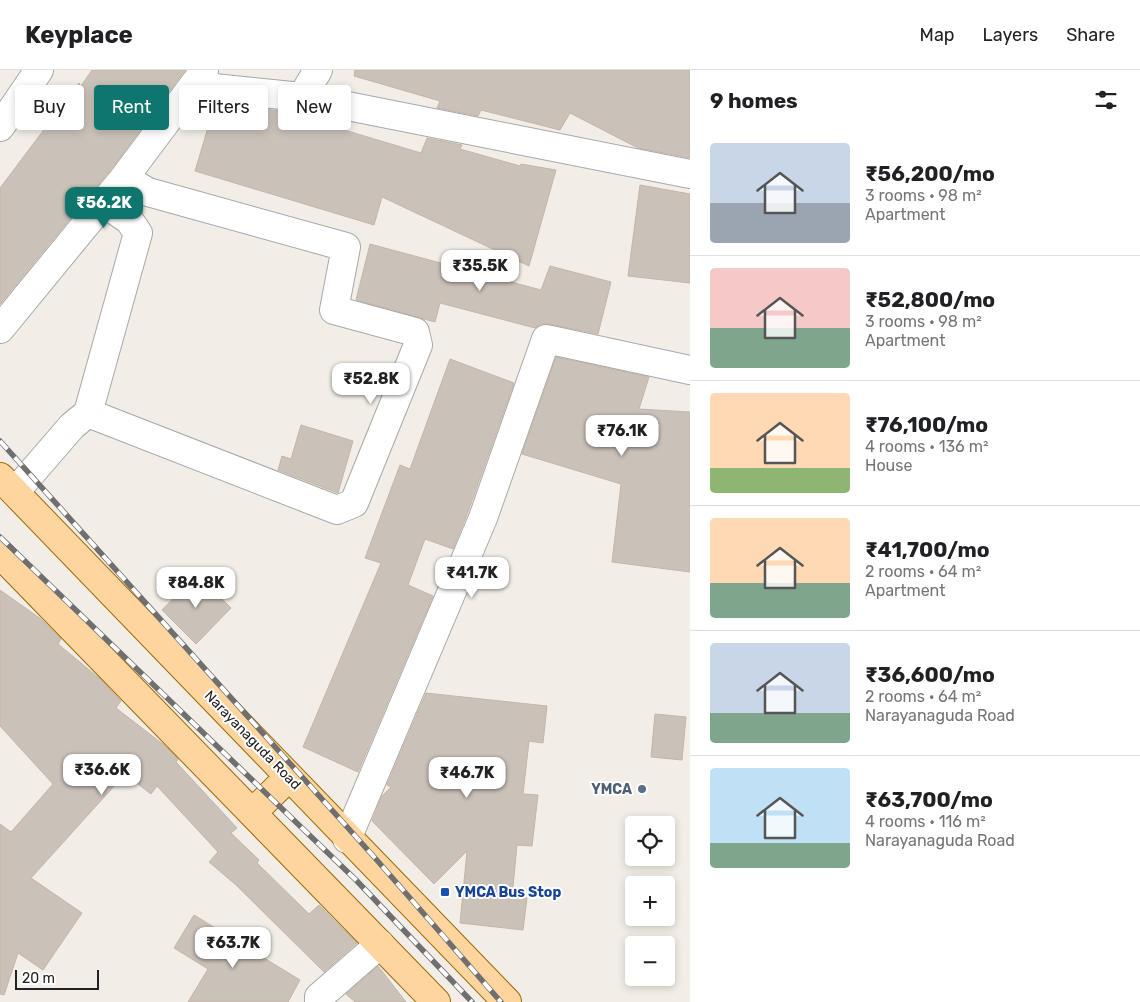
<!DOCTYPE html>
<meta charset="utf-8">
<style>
:root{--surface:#fff;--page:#f6f6f6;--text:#202124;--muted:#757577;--line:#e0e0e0;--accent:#0f766e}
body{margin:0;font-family:Rubik,sans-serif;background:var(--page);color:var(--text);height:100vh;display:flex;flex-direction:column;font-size:19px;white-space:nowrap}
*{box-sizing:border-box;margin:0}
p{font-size:16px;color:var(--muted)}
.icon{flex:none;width:28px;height:28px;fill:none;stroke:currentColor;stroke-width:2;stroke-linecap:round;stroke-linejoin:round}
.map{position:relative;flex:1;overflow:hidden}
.side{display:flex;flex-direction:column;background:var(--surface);width:450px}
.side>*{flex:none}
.top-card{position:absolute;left:15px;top:15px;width:475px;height:45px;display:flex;gap:10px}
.fabs{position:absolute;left:625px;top:746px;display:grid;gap:10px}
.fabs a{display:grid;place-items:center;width:50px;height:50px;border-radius:5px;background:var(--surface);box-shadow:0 2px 8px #0003;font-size:25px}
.scale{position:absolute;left:15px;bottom:12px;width:84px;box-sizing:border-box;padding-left:5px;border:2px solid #212121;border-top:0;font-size:14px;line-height:18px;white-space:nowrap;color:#212121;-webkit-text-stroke:4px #fff;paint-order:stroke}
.price{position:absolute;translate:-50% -42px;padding:0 11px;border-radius:10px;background:#fff;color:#222;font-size:16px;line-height:32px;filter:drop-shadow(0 1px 2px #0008)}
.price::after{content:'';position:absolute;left:50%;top:30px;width:15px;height:11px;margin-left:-8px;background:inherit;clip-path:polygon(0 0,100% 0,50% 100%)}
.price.current{background:var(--accent);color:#fff}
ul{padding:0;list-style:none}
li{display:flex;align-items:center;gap:15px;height:125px;padding:0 20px}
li+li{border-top:1px solid var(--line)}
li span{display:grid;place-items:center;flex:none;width:140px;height:100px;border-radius:5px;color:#555}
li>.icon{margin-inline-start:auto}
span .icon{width:60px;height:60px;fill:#fffc;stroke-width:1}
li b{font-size:21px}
h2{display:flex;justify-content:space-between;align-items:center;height:60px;padding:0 20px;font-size:21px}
.chip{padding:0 18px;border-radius:5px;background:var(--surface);box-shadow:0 2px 8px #0003;font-size:18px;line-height:45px}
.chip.current{background:var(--accent);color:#fff}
header{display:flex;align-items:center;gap:30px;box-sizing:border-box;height:70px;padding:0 25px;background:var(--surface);border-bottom:1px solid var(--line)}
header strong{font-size:24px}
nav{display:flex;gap:28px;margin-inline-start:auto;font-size:18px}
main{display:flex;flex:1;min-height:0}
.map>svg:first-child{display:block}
.building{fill:#cac1b9;stroke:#c5b5a8}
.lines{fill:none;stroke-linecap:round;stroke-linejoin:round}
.minor-casing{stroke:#a8a8a8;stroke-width:30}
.major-casing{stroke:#9e6900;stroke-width:30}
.minor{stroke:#fff;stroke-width:28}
.major{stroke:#ffd59f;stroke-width:28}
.rail-casing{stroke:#6f6f6f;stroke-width:5.5}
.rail{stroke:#fff;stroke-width:4;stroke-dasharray:11;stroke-linecap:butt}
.service-dot{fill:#5c6f8a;stroke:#fff;stroke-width:2}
.transit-dot{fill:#1a4fb4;stroke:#fff;stroke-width:2}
.labels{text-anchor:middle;stroke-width:4;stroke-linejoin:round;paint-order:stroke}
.street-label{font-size:14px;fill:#212121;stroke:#fff}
.service-label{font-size:14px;font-weight:bold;fill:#4e5e75;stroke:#fff;text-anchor:end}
.transit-label{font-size:14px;font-weight:bold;fill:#164399;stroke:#fff;text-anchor:start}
</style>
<header>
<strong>Keyplace</strong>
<nav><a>Map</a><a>Layers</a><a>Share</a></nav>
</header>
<main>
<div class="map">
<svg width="690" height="932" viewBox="0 0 690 932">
<rect width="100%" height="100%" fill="#f2eee7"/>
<path class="building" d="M92,0H185L112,98L0,234V118L79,13L81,16Z
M355,0H690V88L638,78L570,43L560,60L481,40L478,46L437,38L440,31L354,6Z
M215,34L281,41L421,83L427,68L462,75L460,79L520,96L521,94L556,100L529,196L382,127L374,155L195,101Z
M640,115L690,124V213L628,206Z
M370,174L541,220L550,196L611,212L598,264L549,254H541L535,258L440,233L435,252L356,230Z
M556,287L649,307L639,339L690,342V502L612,492L621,414L522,384Z
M450,289L514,313L468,442L453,479L425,469L408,515L433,526L358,702L303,677L381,493L365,488L400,395L410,399Z
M301,355L353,371L338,423L278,400L282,386L291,389Z
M197,504L231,538L196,574L162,540Z
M0,520L41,549L61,569L58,574L99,608L121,631L116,638L164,675L178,689L176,692L237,758L231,763L259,790L257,793L309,844L319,835L357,873L324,902L236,815L209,792L218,782L157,716L151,724L125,704L31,808L82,843L43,900L18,883L4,925L0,924V754L11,762L53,714L0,656Z
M426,623L547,636L543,673L529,671L523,724L538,725L532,776L517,775L512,827L527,828L523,860L460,853L467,781L434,814L372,751L382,726L391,717L387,715Z
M655,644L686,647L682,690L651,687Z
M194,845L300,910L288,932H188L208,899L174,878Z
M378,896L406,932H355L346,924Z"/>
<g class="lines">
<defs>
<path id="minor" d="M195,16L302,27L690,104
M302,27L318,0
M0,57L39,0
M0,259L124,108L204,1
M88,343L138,163L129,150L104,133
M15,422L72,356L88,343L337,440L354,433L418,275L415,262L334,240L346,177L148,122L124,108
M347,769L483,448L546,269L690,300
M319,932V927L380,874"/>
<path id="major" d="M0,407L507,932
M0,484L436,932
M252,743L289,707"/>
</defs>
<use href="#minor" class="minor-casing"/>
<use href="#major" class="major-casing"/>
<use href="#minor" class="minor"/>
<use href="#major" class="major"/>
<defs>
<path id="rail" d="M0,371L375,788L501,932
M0,467L356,810L472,932"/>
</defs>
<use href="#rail" class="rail-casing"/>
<use href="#rail" class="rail"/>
</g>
<circle class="service-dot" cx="642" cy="719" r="5"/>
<rect class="transit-dot" x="440" y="817" width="10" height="10" rx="2.5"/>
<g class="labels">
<g class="street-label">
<text transform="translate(253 670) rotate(46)" y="5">Narayanaguda Road</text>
</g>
<g class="service-label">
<text x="632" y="724">YMCA</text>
</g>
<g class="transit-label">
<text x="455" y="827">YMCA Bus Stop</text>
</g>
</g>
</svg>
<div class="fabs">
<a><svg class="icon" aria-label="locate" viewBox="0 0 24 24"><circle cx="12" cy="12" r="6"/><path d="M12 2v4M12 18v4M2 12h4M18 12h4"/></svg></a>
<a>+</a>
<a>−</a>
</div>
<div class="scale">20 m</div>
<b class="price current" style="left:104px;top:159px">₹56.2K</b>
<b class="price" style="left:480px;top:222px">₹35.5K</b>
<b class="price" style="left:371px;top:335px">₹52.8K</b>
<b class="price" style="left:622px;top:387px">₹76.1K</b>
<b class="price" style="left:472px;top:529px">₹41.7K</b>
<b class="price" style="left:196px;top:539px">₹84.8K</b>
<b class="price" style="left:102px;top:726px">₹36.6K</b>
<b class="price" style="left:467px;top:729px">₹46.7K</b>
<b class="price" style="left:233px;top:899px">₹63.7K</b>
<div class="top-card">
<a class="chip">Buy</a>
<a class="chip current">Rent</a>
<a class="chip">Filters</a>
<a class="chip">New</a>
</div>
</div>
<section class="side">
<h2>9 homes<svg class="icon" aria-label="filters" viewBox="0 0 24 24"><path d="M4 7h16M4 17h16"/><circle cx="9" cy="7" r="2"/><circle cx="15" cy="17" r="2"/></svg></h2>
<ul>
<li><span style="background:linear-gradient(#c9d6e8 60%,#9aa5b1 0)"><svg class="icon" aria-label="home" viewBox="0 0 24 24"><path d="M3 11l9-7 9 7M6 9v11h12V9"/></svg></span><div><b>₹56,200/mo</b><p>3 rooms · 98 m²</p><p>Apartment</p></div></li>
<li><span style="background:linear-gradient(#f6c9c9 60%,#7fa58c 0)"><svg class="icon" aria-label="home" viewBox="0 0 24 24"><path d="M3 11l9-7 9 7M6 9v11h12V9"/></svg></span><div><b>₹52,800/mo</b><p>3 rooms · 98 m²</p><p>Apartment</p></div></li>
<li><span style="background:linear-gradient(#ffd9b3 75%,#8fb573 0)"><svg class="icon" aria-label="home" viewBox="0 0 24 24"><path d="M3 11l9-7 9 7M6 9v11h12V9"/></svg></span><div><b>₹76,100/mo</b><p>4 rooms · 136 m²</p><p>House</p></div></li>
<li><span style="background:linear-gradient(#ffd9b3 65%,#7fa58c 0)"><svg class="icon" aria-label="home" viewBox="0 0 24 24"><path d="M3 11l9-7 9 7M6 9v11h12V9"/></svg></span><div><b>₹41,700/mo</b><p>2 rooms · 64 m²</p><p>Apartment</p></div></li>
<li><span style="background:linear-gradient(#c9d6e8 70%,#7fa58c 0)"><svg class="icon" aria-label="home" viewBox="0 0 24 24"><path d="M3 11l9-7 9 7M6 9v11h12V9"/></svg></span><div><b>₹36,600/mo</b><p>2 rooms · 64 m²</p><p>Narayanaguda Road</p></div></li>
<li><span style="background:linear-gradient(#bfe0f5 75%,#7fa58c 0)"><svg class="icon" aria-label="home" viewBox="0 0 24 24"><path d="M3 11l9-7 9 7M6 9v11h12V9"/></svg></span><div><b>₹63,700/mo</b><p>4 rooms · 116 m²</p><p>Narayanaguda Road</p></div></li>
</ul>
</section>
</main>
